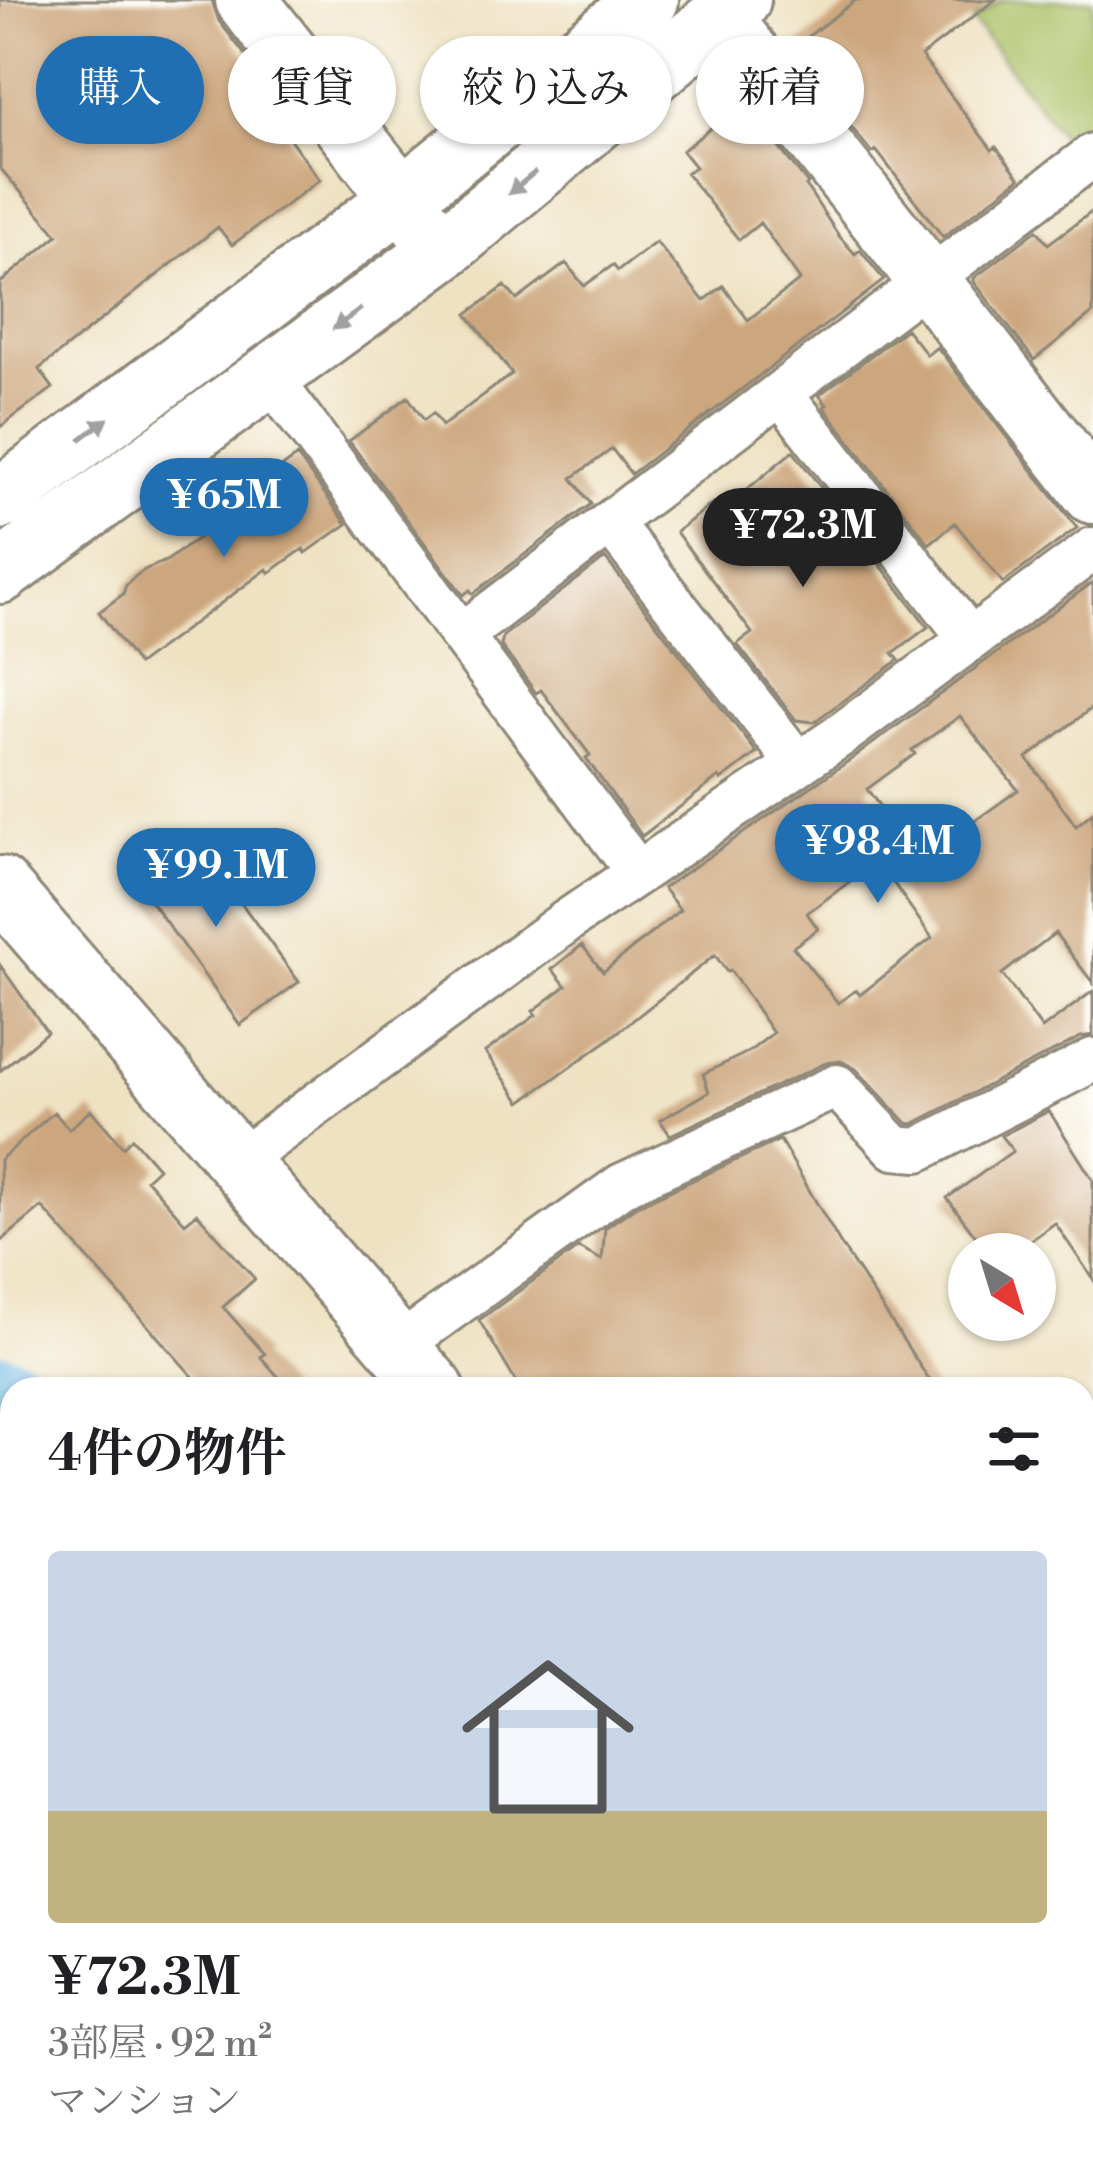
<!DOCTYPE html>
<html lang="ja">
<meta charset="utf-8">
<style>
:root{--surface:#fff;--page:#f6f6f6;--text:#202124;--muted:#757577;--line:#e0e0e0;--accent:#1f6fb2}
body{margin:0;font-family:"Libre Bodoni","Noto Serif JP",serif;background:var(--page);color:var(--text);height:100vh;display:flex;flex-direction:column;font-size:45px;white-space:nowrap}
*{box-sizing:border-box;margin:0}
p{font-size:39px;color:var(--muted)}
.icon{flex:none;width:66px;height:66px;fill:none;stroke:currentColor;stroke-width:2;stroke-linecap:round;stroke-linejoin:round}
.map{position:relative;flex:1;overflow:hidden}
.details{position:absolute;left:0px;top:1377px;width:1095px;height:807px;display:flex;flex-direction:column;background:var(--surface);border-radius:36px 36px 0 0;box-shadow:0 3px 9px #0004}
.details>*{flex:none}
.banner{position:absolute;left:36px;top:36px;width:1023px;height:108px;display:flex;gap:24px}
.needle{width:78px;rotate:142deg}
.tools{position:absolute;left:948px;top:1233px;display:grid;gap:24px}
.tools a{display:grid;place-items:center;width:108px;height:108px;border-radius:50%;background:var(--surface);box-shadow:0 3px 9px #0004;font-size:60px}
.price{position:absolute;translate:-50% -102px;padding:0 27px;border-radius:42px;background:var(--accent);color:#fff;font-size:39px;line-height:78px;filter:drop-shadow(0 3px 6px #0008)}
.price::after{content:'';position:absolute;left:50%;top:72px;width:36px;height:27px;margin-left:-18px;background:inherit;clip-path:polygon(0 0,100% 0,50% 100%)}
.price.on{background:#222;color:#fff}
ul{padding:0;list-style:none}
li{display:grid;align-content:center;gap:24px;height:636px;padding:0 48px}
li+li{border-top:3px solid var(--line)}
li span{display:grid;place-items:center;height:372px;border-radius:12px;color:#555}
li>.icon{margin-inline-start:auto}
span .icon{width:216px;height:216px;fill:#fffc;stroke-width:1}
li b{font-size:51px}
h2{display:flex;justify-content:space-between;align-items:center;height:144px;padding:0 48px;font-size:51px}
.tag{padding:0 42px;border-radius:54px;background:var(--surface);box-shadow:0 3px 9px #0004;font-size:42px;line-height:108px}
.tag.on{background:var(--accent);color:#fff}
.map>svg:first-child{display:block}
.green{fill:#abc166;stroke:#6b7648;stroke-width:3}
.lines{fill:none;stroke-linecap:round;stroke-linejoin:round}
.river{stroke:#6ab6e4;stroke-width:66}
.building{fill:#cca67d;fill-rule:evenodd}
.lane-casing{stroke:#8d8677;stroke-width:27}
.street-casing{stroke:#8d8677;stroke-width:48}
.secondary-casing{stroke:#8d8677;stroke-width:66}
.path{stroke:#8d8677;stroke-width:6;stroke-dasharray:3 9;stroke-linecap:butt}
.lane{stroke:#fff;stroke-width:21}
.street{stroke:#fff;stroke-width:42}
.secondary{stroke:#fff;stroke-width:60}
.oneway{fill:#a0a0a0}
</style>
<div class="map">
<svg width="1093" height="2182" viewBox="0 0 1093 2182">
<rect width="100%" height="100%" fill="#fdfcf7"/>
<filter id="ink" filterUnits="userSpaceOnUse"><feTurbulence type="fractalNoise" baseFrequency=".00833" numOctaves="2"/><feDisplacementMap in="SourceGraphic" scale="24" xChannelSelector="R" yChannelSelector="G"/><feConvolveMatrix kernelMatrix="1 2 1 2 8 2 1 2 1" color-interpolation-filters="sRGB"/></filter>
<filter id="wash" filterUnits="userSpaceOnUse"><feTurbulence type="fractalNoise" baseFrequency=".004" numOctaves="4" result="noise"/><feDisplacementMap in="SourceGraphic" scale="48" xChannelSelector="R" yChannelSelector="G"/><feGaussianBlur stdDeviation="2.7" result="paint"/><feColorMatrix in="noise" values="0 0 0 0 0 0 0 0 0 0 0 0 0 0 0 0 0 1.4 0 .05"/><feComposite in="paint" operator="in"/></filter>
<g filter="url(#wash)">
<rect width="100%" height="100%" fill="#efe2c3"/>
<path class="green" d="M1001,0H1093V131L1071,148L972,20Z"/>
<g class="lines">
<path class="river" d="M0,1386L12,1390
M0,2089L12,2104
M64,2172L72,2182"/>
</g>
<g id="blocks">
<path class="building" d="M0,0H212L219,21L273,91L261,100L320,180L232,245L218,227L39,369L53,388L0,427V283L58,235L0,168Z
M856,0H995L921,56L992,150L996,147L1020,178L943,237L876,150L872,153L790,50Z
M743,102L808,184L806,186L839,236L855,254L860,250L884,280L631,474L612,449L572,478L591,504L473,594L470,590L463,595L349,441L408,397L424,420L433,413L442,426L512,374L467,314L505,286L517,300L566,263L584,286L613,265L618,271L656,242L704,301L723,286L748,320L800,280L760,223L739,240L686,173L695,167L682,151Z
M1093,211V313L1034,360L974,282V278L1037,230L1048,244Z
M906,329L927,355L937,347L1077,528L1003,583L955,523L929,544L824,407L827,405L819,395Z
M793,451L928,627L893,653L899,660L814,722L796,720L737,644L752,633L676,532L713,503L720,512Z
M297,456L347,524L306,553L303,549L269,573L267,569L138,665L99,612L123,594L126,585L136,576L144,570L168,560L228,516L225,511Z
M605,558L757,753L721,780L719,777L642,836L586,758L590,755L541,690L536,693L501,646L503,636Z
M1093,582V707L1027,758L1076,826L1093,812V983L1055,933L1002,974L1042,1029L1093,991V1035L1081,1037L913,1124L907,1123L856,1069L841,1061L826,1063L670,1135L660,1120L709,1092L703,1074L750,1051L773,1033L730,970L727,972L715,955L608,1040L521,1102L485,1052L536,1015L533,1011L566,986L552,969L582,945L603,972L680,910L663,888L853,758ZM960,716L1018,790L919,861L867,789L915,754L912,750ZM878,861L932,938L860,995L856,990L838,1003L793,947L818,929L807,913Z
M192,836L299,982L240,1025L134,878Z
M0,965L47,1032L0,1071Z
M91,1110L123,1147L132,1138L158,1168L146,1179L185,1223L197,1213L255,1279L223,1307L265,1354L261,1357L289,1389H204L42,1207L0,1242V1160L54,1112L69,1129Z
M1049,1111L1093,1180V1279L1055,1223L1012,1254H989L947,1198L1013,1151L1001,1136Z
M780,1140L840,1243L935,1389H520L479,1320L578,1248L602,1260L605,1228L635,1207Z"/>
</g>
</g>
<g filter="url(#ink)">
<use href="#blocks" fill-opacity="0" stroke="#8d8677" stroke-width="3"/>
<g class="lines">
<defs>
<path id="lane" d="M1083,1600L1093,1587
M337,2172L346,2182"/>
<path id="street" d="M269,376L638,873
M781,393L970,639
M610,522L798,764
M463,634L1093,155
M238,1162L567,921L838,737L1093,549
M399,1346L622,1185L837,1086L895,1148L918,1150L1093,1060
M1083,1710L1093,1716
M0,1720L12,1710
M1083,2113L1093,2105
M429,2172L438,2182
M884,2172L898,2182
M281,2182L293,2172
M980,2182L996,2172"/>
<path id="secondary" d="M246,0L427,231
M719,16L929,281L1093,493
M0,499L401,199L648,0
M0,573L442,250L740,0
M0,887L434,1389
M1082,2172L1090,2182"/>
</defs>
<use href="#lane" class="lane-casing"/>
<use href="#street" class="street-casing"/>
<use href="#secondary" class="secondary-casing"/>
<path class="path" d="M0,2055L12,2066
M97,2172L105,2182"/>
<use href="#lane" class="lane"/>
<use href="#street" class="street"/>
<use href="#secondary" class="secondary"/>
</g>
<defs><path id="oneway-solid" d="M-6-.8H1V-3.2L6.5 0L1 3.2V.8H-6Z" transform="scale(3)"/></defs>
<g class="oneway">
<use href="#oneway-solid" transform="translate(522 183) rotate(140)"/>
<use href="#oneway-solid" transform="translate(347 319) rotate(144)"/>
<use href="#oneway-solid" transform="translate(94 429) rotate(-37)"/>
</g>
</g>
</svg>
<div class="tools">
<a><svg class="needle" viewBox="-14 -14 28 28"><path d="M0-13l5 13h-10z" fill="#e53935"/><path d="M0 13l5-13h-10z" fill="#757577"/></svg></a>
</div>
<b class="price" style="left:224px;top:560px">¥65M</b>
<b class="price on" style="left:803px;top:590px">¥72.3M</b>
<b class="price" style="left:878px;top:906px">¥98.4M</b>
<b class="price" style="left:216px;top:930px">¥99.1M</b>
<div class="banner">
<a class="tag on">購入</a>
<a class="tag">賃貸</a>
<a class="tag">絞り込み</a>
<a class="tag">新着</a>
</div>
<section class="details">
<h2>4件の物件<svg class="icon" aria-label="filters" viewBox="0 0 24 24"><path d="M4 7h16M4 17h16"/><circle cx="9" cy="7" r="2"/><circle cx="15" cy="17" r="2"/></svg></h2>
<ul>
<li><span style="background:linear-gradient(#c9d6e8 70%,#c2b280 0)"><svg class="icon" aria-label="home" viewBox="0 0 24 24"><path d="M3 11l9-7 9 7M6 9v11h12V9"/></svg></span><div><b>¥72.3M</b><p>3部屋 · 92 m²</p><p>マンション</p></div></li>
</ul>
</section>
</div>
